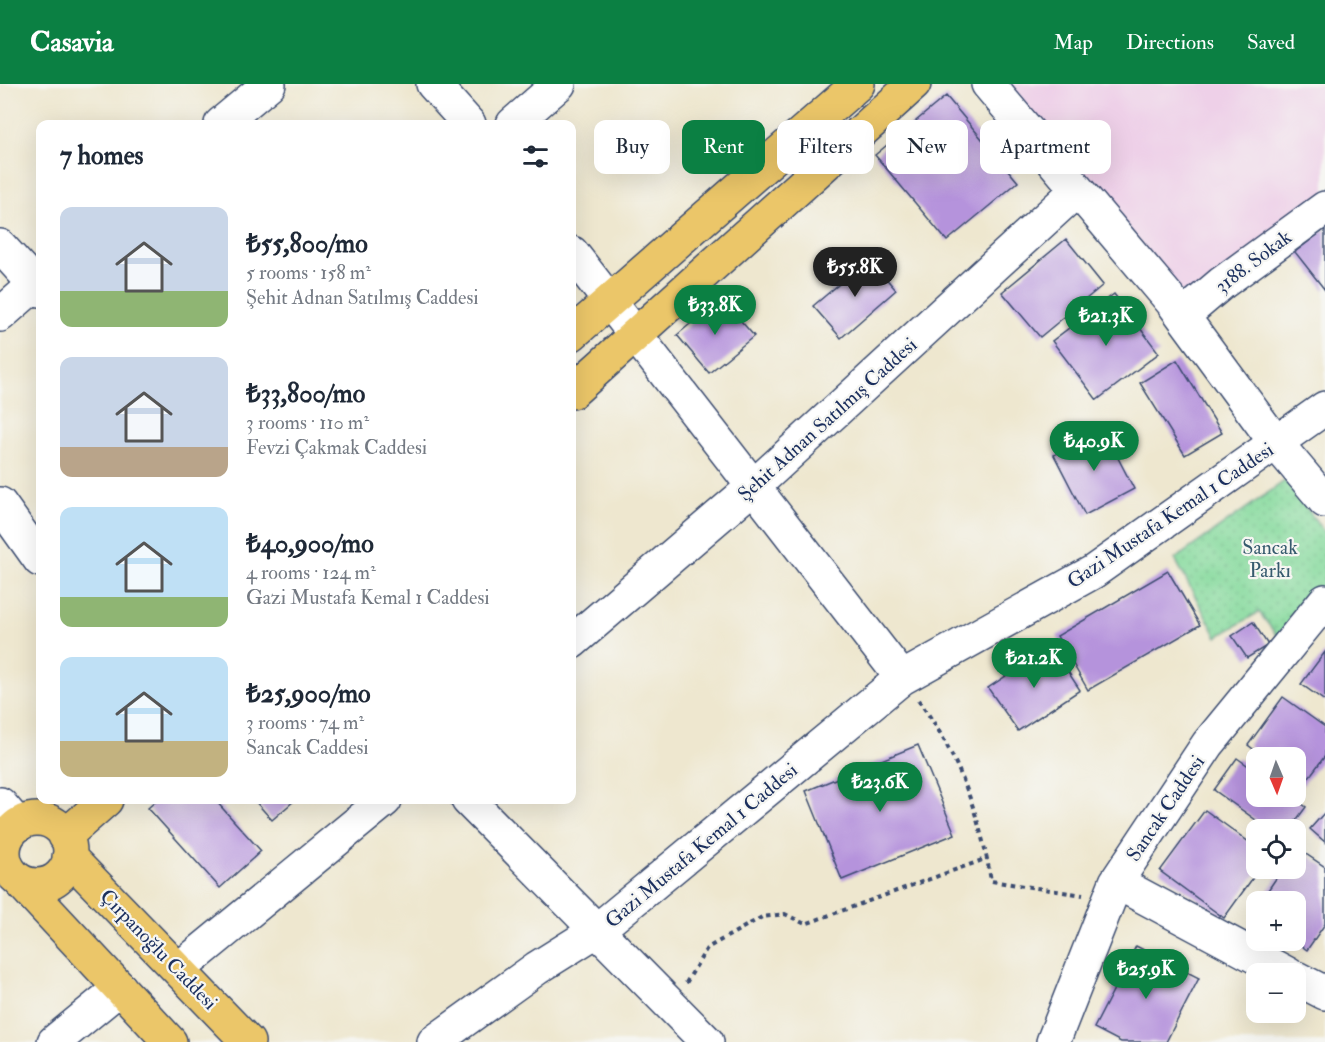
<!DOCTYPE html>
<meta charset="utf-8">
<style>
:root{--surface:#fff;--page:#f6f6f7;--text:#1f2937;--muted:#747a83;--accent:#0b8043}
body{margin:0;font-family:"IM FELL Double Pica",serif;background:var(--page);color:var(--text);height:100vh;display:flex;flex-direction:column;font-size:22px;white-space:nowrap}
*{box-sizing:border-box;margin:0}
p{font-size:20px;color:var(--muted)}
.icon{flex:none;width:33px;height:33px;fill:none;stroke:currentColor;stroke-width:2;stroke-linecap:round;stroke-linejoin:round}
.map{position:relative;flex:1;overflow:hidden}
.side{position:absolute;left:36px;top:36px;width:540px;height:684px;display:flex;flex-direction:column;background:var(--surface);border-radius:12px;box-shadow:0 6px 24px #0002}
.side>*{flex:none}
.banner{position:absolute;left:594px;top:36px;width:570px;height:54px;display:flex;gap:12px}
.needle{width:39px;rotate:178deg}
.tools{position:absolute;left:1246px;top:663px;display:grid;gap:12px}
.tools a{display:grid;place-items:center;width:60px;height:60px;border-radius:12px;background:var(--surface);box-shadow:0 6px 24px #0002;font-size:30px}
.price{position:absolute;translate:-50% -51px;padding:0 14px;border-radius:21px;background:var(--accent);color:#fff;font-size:20px;line-height:39px;filter:drop-shadow(0 2px 3px #0008)}
.price::after{content:'';position:absolute;left:50%;top:36px;width:18px;height:14px;margin-left:-9px;background:inherit;clip-path:polygon(0 0,100% 0,50% 100%)}
.price.on{background:#222;color:#fff}
ul{padding:0;list-style:none}
li{display:flex;align-items:center;gap:18px;height:150px;padding:0 24px}
li span{display:grid;place-items:center;flex:none;width:168px;height:120px;border-radius:12px;color:#555}
li>.icon{margin-inline-start:auto}
span .icon{width:72px;height:72px;fill:#fffc;stroke-width:1}
li b{font-size:26px}
h2{display:flex;justify-content:space-between;align-items:center;height:72px;padding:0 24px;font-size:26px}
.pill{padding:0 21px;border-radius:12px;background:var(--surface);box-shadow:0 6px 24px #0002;font-size:21px;line-height:54px}
.pill.on{background:var(--accent);color:#fff}
header{display:flex;align-items:center;gap:36px;box-sizing:border-box;height:84px;padding:0 30px;background:var(--accent);color:#fff}
header strong{font-size:28px}
nav{display:flex;gap:33px;margin-inline-start:auto;font-size:21px}
.map>svg:first-child{display:block}
.built{fill:#eed0e8}
.green{fill:url(#green-dots);stroke:#50847e;stroke-width:1.5}
.building{fill:#b593dc}
.lines{fill:none;stroke-linecap:round;stroke-linejoin:round}
.minor-casing{stroke:#3b4b6f;stroke-width:36}
.major-casing{stroke:#3b4b6f;stroke-width:36}
.path{stroke:#3b4b6f;stroke-width:4;stroke-dasharray:4.5 4.5;stroke-linecap:butt}
.minor{stroke:#fff;stroke-width:33}
.major{stroke:#ebc669;stroke-width:33}
.labels{text-anchor:middle;stroke-width:4.5;stroke-linejoin:round;paint-order:stroke}
.street-label{font-size:20px;fill:#1b2f5e;stroke:#f6f6f2}
.park-label{font-size:20px;fill:#365a6e;stroke:#f6f6f2}
</style>
<header>
<strong>Casavia</strong>
<nav><a>Map</a><a>Directions</a><a>Saved</a></nav>
</header>
<div class="map">
<svg width="1325" height="958" viewBox="0 0 1325 958">
<defs>
<pattern id="green-dots" width="8" height="8" patternUnits="userSpaceOnUse" patternTransform="scale(1.5)"><rect width="8" height="8" fill="#86da9d"/><path d="M2 2h.1M6 6h.1" fill="none" stroke="#73bb8a" stroke-width="1.8" stroke-linecap="round"/></pattern>
</defs>
<rect width="100%" height="100%" fill="#f6f6f2"/>
<filter id="ink" filterUnits="userSpaceOnUse"><feTurbulence type="fractalNoise" baseFrequency=".0167" numOctaves="2"/><feDisplacementMap in="SourceGraphic" scale="12" xChannelSelector="R" yChannelSelector="G"/><feConvolveMatrix kernelMatrix="1 2 1 2 8 2 1 2 1" color-interpolation-filters="sRGB"/></filter>
<filter id="wash" filterUnits="userSpaceOnUse"><feTurbulence type="fractalNoise" baseFrequency=".008" numOctaves="4" result="noise"/><feDisplacementMap in="SourceGraphic" scale="24" xChannelSelector="R" yChannelSelector="G"/><feGaussianBlur stdDeviation="1.35" result="paint"/><feColorMatrix in="noise" values="0 0 0 0 0 0 0 0 0 0 0 0 0 0 0 0 0 1.4 0 .05"/><feComposite in="paint" operator="in"/></filter>
<g filter="url(#wash)">
<rect width="100%" height="100%" fill="#eee7cf"/>
<path class="built" d="M1008,0H1325V136L1201,232Z"/>
<path class="green" d="M1286,396L1325,449V499L1278,553L1259,528L1217,553L1175,475Z"/>
<g id="blocks">
<path class="building" d="M946,12L1018,98L947,157L875,71Z
M1325,145V206L1295,168Z
M1066,155L1103,201L1040,253L1002,208Z
M869,175L896,206L841,254L813,222Z
M1114,210L1159,269L1097,316L1052,257Z
M721,214L754,252L709,289L677,251Z
M1177,276L1222,349L1185,371L1140,299Z
M1103,345L1134,405L1085,431L1054,371Z
M1168,487L1200,541L1088,606L1057,552Z
M1253,538L1268,561L1247,574L1232,552Z
M1051,562L1080,606L1018,647L988,604Z
M1325,568V617L1301,600Z
M1283,613L1325,643V672L1303,701L1296,696V674H1265L1248,661Z
M918,661L955,750L842,796L806,707Z
M1237,674L1257,688V712H1291L1306,723L1289,746H1270L1214,706Z
M157,716H215L261,767L220,804L148,724Z
M254,716H295L272,736Z
M1205,726L1257,764V784H1260L1224,834L1160,787Z
M1325,728V758L1310,745Z
M1297,764L1325,783V840L1307,866L1296,858V818H1260L1283,784H1296Z
M1136,862L1199,894L1166,958H1121L1094,944Z"/>
</g>
</g>
<g filter="url(#ink)">
<use href="#blocks" fill-opacity="0" stroke="#3b4b6f" stroke-width="1.5"/>
<g class="lines">
<defs>
<path id="minor" d="M433,0L469,40
M988,0L1173,219L1276,359L1325,417
M221,40L269,0
M513,40L559,0
M0,162L40,206
M572,169L902,594
M0,231L40,196
M1183,232L1222,199L1325,124
M0,420L40,476
M572,558L753,403L1077,106
M468,716L707,958
M0,720L18,741
M1116,798L1288,890
M179,885L385,716
M1296,894L1325,909
M54,958L120,904
M434,958L537,884L596,847L902,594L1093,488L1325,324
M1053,958L1116,798L1208,660L1325,517"/>
<path id="major" d="M572,250L858,0
M572,308L914,0
M4 768a33 33 0 1 1 66 0a33 33 0 1 1-66 0Z
M65,752L106,716
M69,773L248,958
M19,796L170,958"/>
</defs>
<use href="#minor" class="minor-casing"/>
<use href="#major" class="major-casing"/>
<path class="path" d="M918,616C957,667 981,734 991,797L1083,811
M686,899L707,864L762,833L785,830L805,840L988,774"/>
<use href="#minor" class="minor"/>
<use href="#major" class="major"/>
</g>
</g>
<g class="labels">
<g class="street-label">
<text transform="translate(1253 177) rotate(-37)" y="7">3188. Sokak</text>
<text transform="translate(827 335) rotate(-42)" y="7">Şehit Adnan Satılmış Caddesi</text>
<text transform="translate(1170 431) rotate(-34)" y="7">Gazi Mustafa Kemal 1 Caddesi</text>
<text transform="translate(1165 724) rotate(-56)" y="7">Sancak Caddesi</text>
<text transform="translate(701 761) rotate(-40)" y="7">Gazi Mustafa Kemal 1 Caddesi</text>
<text transform="translate(159 865) rotate(46)" y="7">Çırpanoğlu Caddesi</text>
</g>
<g class="park-label">
<text x="1270" y="470">Sancak<tspan x="1270" dy="23">Parkı</tspan></text>
</g>
</g>
</svg>
<div class="tools">
<a><svg class="needle" viewBox="-14 -14 28 28"><path d="M0-13l5 13h-10z" fill="#e53935"/><path d="M0 13l5-13h-10z" fill="#747a83"/></svg></a>
<a><svg class="icon" aria-label="locate" viewBox="0 0 24 24"><circle cx="12" cy="12" r="6"/><path d="M12 2v4M12 18v4M2 12h4M18 12h4"/></svg></a>
<a>+</a>
<a>−</a>
</div>
<b class="price on" style="left:855px;top:214px">₺55.8K</b>
<b class="price" style="left:715px;top:252px">₺33.8K</b>
<b class="price" style="left:1106px;top:263px">₺21.3K</b>
<b class="price" style="left:1094px;top:388px">₺40.9K</b>
<b class="price" style="left:1034px;top:605px">₺21.2K</b>
<b class="price" style="left:880px;top:729px">₺23.6K</b>
<b class="price" style="left:1146px;top:916px">₺25.9K</b>
<div class="banner">
<a class="pill">Buy</a>
<a class="pill on">Rent</a>
<a class="pill">Filters</a>
<a class="pill">New</a>
<a class="pill">Apartment</a>
</div>
<section class="side">
<h2>7 homes<svg class="icon" aria-label="filters" viewBox="0 0 24 24"><path d="M4 7h16M4 17h16"/><circle cx="9" cy="7" r="2"/><circle cx="15" cy="17" r="2"/></svg></h2>
<ul>
<li><span style="background:linear-gradient(#c9d6e8 70%,#8fb573 0)"><svg class="icon" aria-label="home" viewBox="0 0 24 24"><path d="M3 11l9-7 9 7M6 9v11h12V9"/></svg></span><div><b>₺55,800/mo</b><p>5 rooms · 158 m²</p><p>Şehit Adnan Satılmış Caddesi</p></div></li>
<li><span style="background:linear-gradient(#c9d6e8 75%,#b9a48a 0)"><svg class="icon" aria-label="home" viewBox="0 0 24 24"><path d="M3 11l9-7 9 7M6 9v11h12V9"/></svg></span><div><b>₺33,800/mo</b><p>3 rooms · 110 m²</p><p>Fevzi Çakmak Caddesi</p></div></li>
<li><span style="background:linear-gradient(#bfe0f5 75%,#8fb573 0)"><svg class="icon" aria-label="home" viewBox="0 0 24 24"><path d="M3 11l9-7 9 7M6 9v11h12V9"/></svg></span><div><b>₺40,900/mo</b><p>4 rooms · 124 m²</p><p>Gazi Mustafa Kemal 1 Caddesi</p></div></li>
<li><span style="background:linear-gradient(#bfe0f5 70%,#c2b280 0)"><svg class="icon" aria-label="home" viewBox="0 0 24 24"><path d="M3 11l9-7 9 7M6 9v11h12V9"/></svg></span><div><b>₺25,900/mo</b><p>3 rooms · 74 m²</p><p>Sancak Caddesi</p></div></li>
</ul>
</section>
</div>
